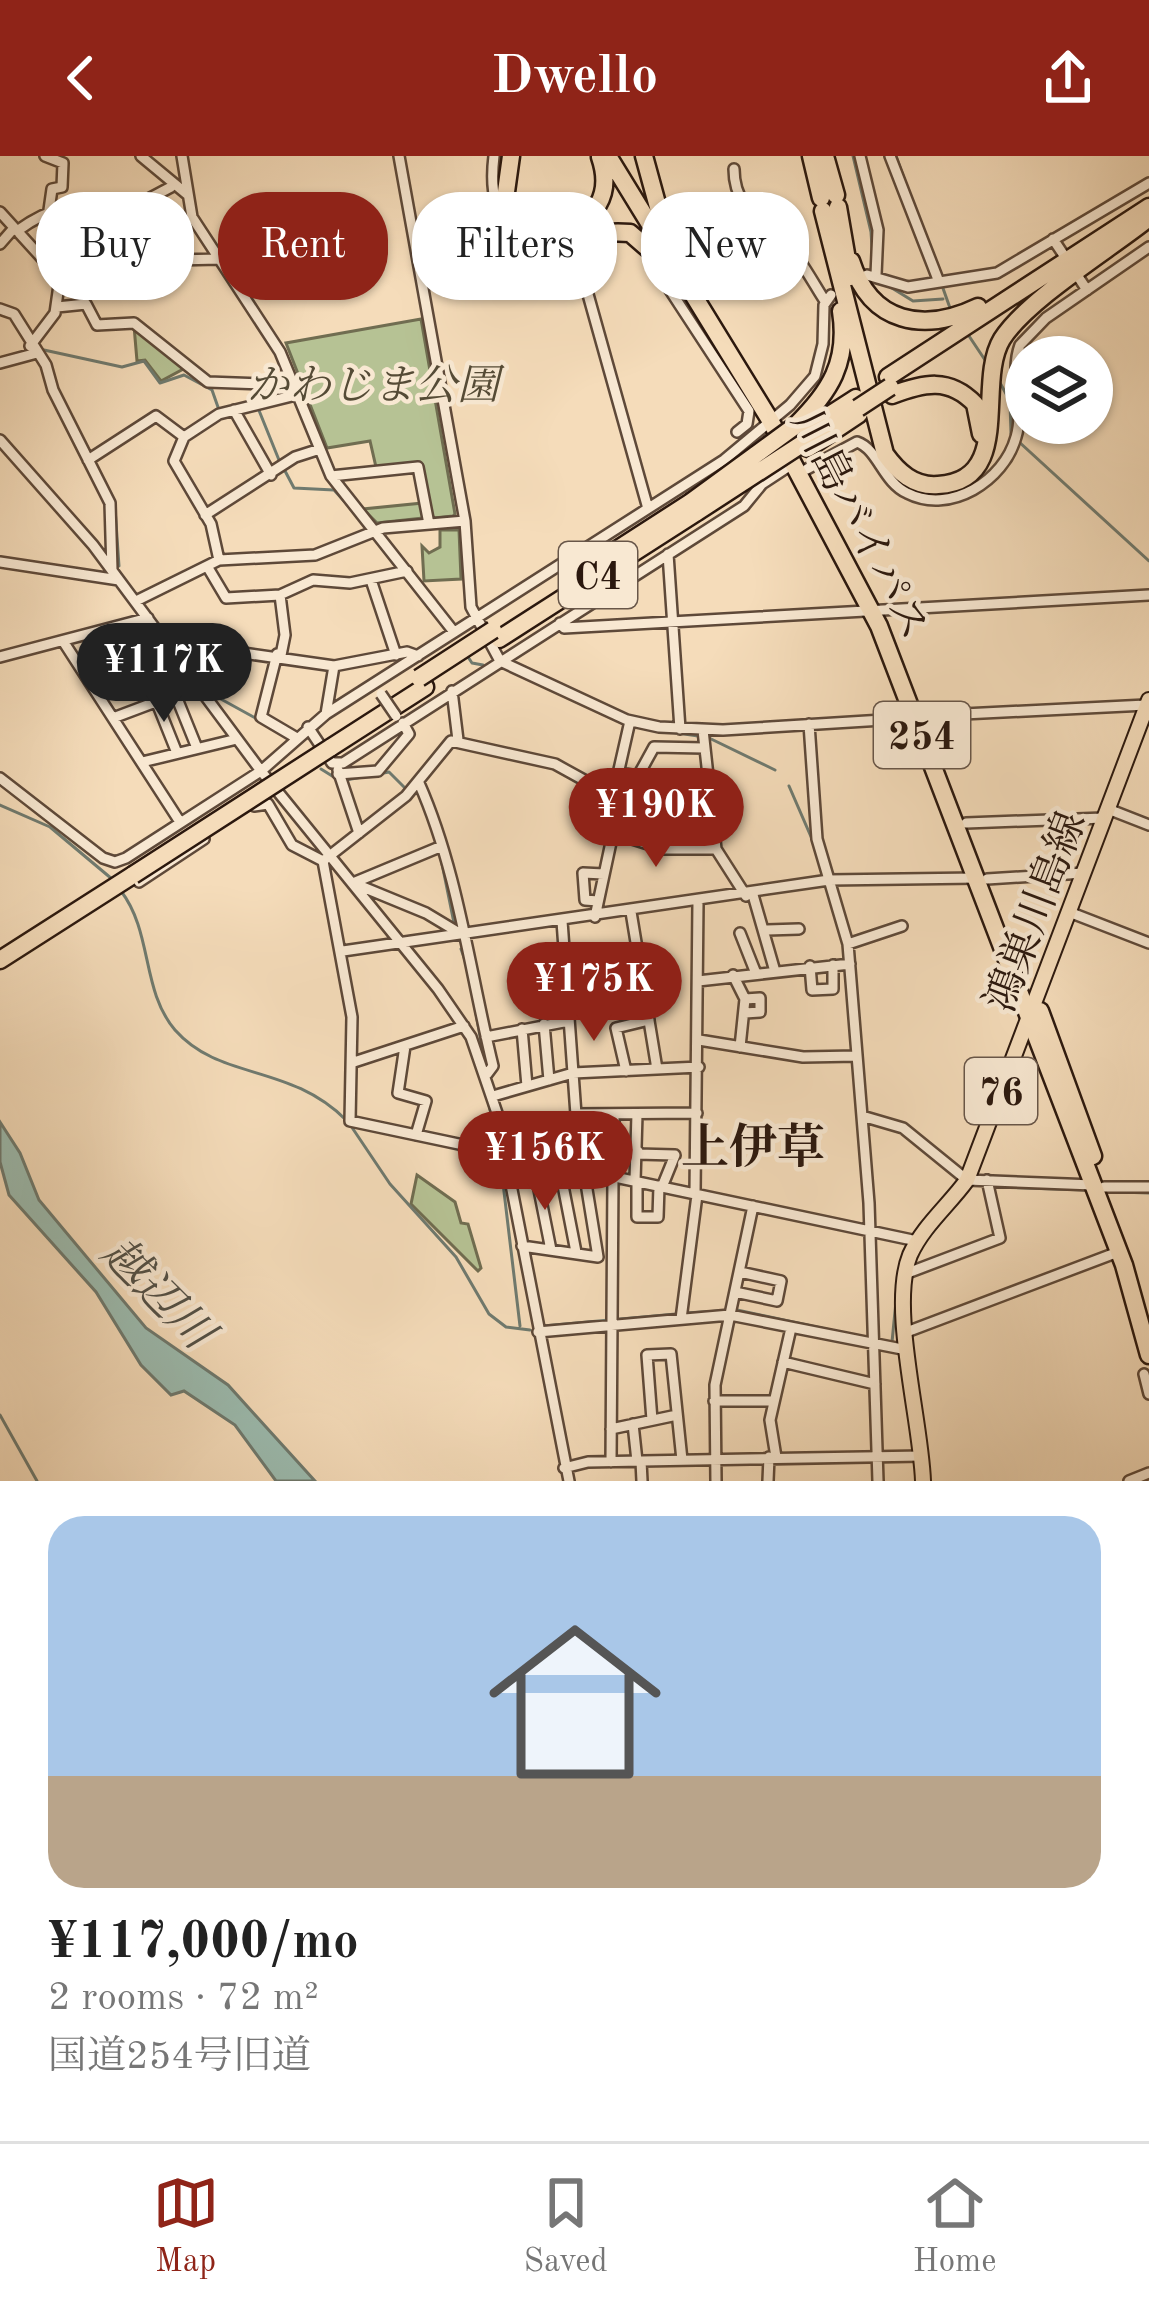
<!DOCTYPE html>
<meta charset="utf-8">
<style>
:root{--surface:#fff;--page:#f2f2f2;--text:#222;--muted:#767676;--line:#e0e0e0;--accent:#8f2418}
body{margin:0;font-family:"Old Standard TT","Noto Serif JP",serif;background:var(--page);color:var(--text);height:100vh;display:flex;flex-direction:column;font-size:45px;white-space:nowrap}
*{box-sizing:border-box;margin:0}
p{font-size:39px;color:var(--muted)}
.icon{flex:none;width:66px;height:66px;fill:none;stroke:currentColor;stroke-width:2;stroke-linecap:round;stroke-linejoin:round}
.map{position:relative;height:1325px;overflow:hidden}
.drawer{display:flex;flex-direction:column;background:var(--surface);flex:1}
.drawer>*{flex:none}
.hud{position:absolute;left:36px;top:36px;width:1077px;height:108px;display:flex;gap:24px}
.controls{position:absolute;left:1005px;top:180px;display:grid;gap:24px}
.controls a{display:grid;place-items:center;width:108px;height:108px;border-radius:50%;background:var(--surface);box-shadow:0 3px 9px #0004;font-size:60px}
.price{position:absolute;translate:-50% -102px;padding:0 27px;border-radius:42px;background:var(--accent);color:#fff;font-size:39px;line-height:78px;filter:drop-shadow(0 3px 6px #0008)}
.price::after{content:'';position:absolute;left:50%;top:72px;width:36px;height:27px;margin-left:-18px;background:inherit;clip-path:polygon(0 0,100% 0,50% 100%)}
.price.active{background:#222;color:#fff}
ul{padding:0;list-style:none}
li{display:grid;align-content:center;gap:24px;height:636px;padding:0 48px}
li span{display:grid;place-items:center;height:372px;border-radius:36px;color:#555}
li>.icon{margin-inline-start:auto}
span .icon{width:216px;height:216px;fill:#fffc;stroke-width:1}
li b{font-size:51px}
.chip{padding:0 42px;border-radius:48px;background:var(--surface);box-shadow:0 3px 9px #0004;font-size:42px;line-height:108px}
.chip.active{background:var(--accent);color:#fff}
header{display:flex;justify-content:space-between;align-items:center;height:156px;padding:0 48px;background:var(--accent);color:#fff;font-size:54px;font-weight:700}
.dock{display:flex;justify-content:space-around;align-items:center;height:168px;border-top:3px solid var(--line);background:var(--surface);font-size:33px;color:var(--muted)}
.dock a{display:grid;justify-items:center;gap:6px}
.dock .active{color:var(--accent)}
.map>svg:first-child{display:block}
.green{fill:#b6c294;stroke:#706d51;stroke-width:3}
.water{fill:#9cbcb0;stroke:#6f7a6f;stroke-width:3}
.lines{fill:none;stroke-linecap:round;stroke-linejoin:round}
.stream{stroke:#6f7a6f;stroke-width:3}
.minor-tunnel{stroke:#cdb598;stroke-width:9;stroke-dasharray:9 4.5;stroke-linecap:butt}
.minor-casing{stroke:#5e4939;stroke-width:14}
.major-casing{stroke:#2b180e;stroke-width:18}
.highway-casing{stroke:#2b180e;stroke-width:21}
.minor{stroke:#f8e8d2;stroke-width:9}
.major{stroke:#f5dcba;stroke-width:14}
.highway{stroke:#f5dcba;stroke-width:16}
.minor-bridge-casing{stroke:#5e4939;stroke-width:14;stroke-linecap:butt}
.highway-bridge-casing{stroke:#2b180e;stroke-width:21;stroke-linecap:butt}
.minor-bridge{stroke:#f8e8d2;stroke-width:9}
.highway-bridge{stroke:#f5dcba;stroke-width:16}
.labels{text-anchor:middle;stroke-width:9;stroke-linejoin:round;paint-order:stroke}
.shield{fill:#f8e8d2;stroke:#685649;stroke-width:3}
.shield-label{font-size:39px;font-weight:bold;fill:#2b180e}
.park-label{font-size:42px;font-style:italic;fill:#554b36;stroke:#f8e8d2}
.street-label{font-size:42px;fill:#2b180e;stroke:#f8e8d2}
.water-label{font-size:45px;font-style:italic;fill:#535147;stroke:#f8e8d2}
.quarter-label{font-size:48px;font-weight:bold;fill:#2b180e;stroke:#f8e8d2}
</style>
<header><svg class="icon" aria-label="back" viewBox="0 0 24 24"><path d="M15 5l-7 7 7 7"/></svg>Dwello<svg class="icon" aria-label="share" viewBox="0 0 24 24"><path d="M12 15V3M7 8l5-5 5 5M5 13v7h14v-7"/></svg></header>
<div class="map">
<svg width="1149" height="1325" viewBox="0 0 1149 1325">
<rect width="100%" height="100%" fill="#f5dcba"/>
<filter id="stains"><feTurbulence type="fractalNoise" baseFrequency=".00167" numOctaves="4"/><feColorMatrix values="0 0 0 0 .2 0 0 0 0 .09 0 0 0 0 .02 0 0 0 .5 -.17"/></filter>
<radialGradient id="worn" r=".72"><stop offset=".6" stop-color="#630" stop-opacity="0"/><stop offset="1" stop-color="#630" stop-opacity=".3"/></radialGradient>
<path class="green" d="M421,163L455,358L453,360L434,362L430,356L423,313L376,311L370,285L327,292L286,187Z
M134,170L187,211L161,225L145,204L137,205Z
M423,347V362L377,367L363,353Z
M440,374H459L461,423L424,425L422,390L429,397L440,391Z
M417,1019L455,1046L461,1067L468,1068L481,1112L478,1115L411,1048Z"/>
<path class="water" d="M0,966L20,997L39,1044L146,1172L228,1229L315,1325H276L235,1269L184,1235L171,1239L141,1209L96,1136L9,1039L0,1006Z"/>
<g class="lines">
<path class="stream" d="M853,0L871,76L873,106
M896,0L950,152
M887,129L913,145L943,143
M969,180L987,207
M44,194L122,211L144,205L160,227L184,219L212,234L219,254
M999,225L1010,245L1011,278
M66,250L89,295
M258,252L279,304
M1018,285L1149,405
M284,313L294,332L334,334L354,356
M115,352L119,410
M466,498L472,507L483,509
M219,542L259,564
M671,576L698,580
M707,581L775,614
M321,613L337,623
M346,624L389,616L406,633
M789,630L812,683
M0,649L50,671L112,723
M440,698L454,767
M121,735C153,777 141,834 175,874C220,925 289,907 346,964
M461,793L466,807
M473,840L481,886
M489,949L499,992
M351,970L390,1028L456,1101L489,1158L506,1171L530,1174
M500,1002L520,1170
M994,1031L1086,1034
M1119,1036L1149,1037
M925,1085L961,1042
M901,1110L907,1091
M685,1157L737,1154L835,1175
M543,1170L676,1158
M879,1185L892,1186L898,1125
M0,1259L37,1325"/>
<path class="minor-tunnel" d="M815,227L853,273"/>
<defs>
<path id="minor" d="M45,0L63,7L62,31L52,33L49,54
M141,0L188,39
M182,0L192,61L280,196L331,320L454,476
M399,0L465,365L471,451L500,505L627,564L659,571L723,574L915,562
M494,0C486,65 512,85 572,92L577,99L647,349
M860,0L878,74L876,119
M890,0L939,126
M734,13C734,52 761,64 786,89C802,104 813,127 825,145
M0,56L60,122L55,157L30,190
M17,75C47,53 85,39 120,58L171,31
M1053,83L1087,134
M0,88L14,72
M572,92L608,84
M649,102L749,255L747,268L737,276
M867,119L908,131L997,117L1149,27
M60,122L132,105L219,103
M57,151L86,148L97,169L134,167L208,226L296,229
M0,153L14,158L46,209L53,234L110,347L112,414
M0,207L37,197
M234,254L271,319
M0,284L93,389L261,615L438,833L471,881L497,957L569,1325
M88,304L156,260L184,281
M807,313L857,286C878,293 883,326 907,337C950,359 1004,325 1016,281C1025,252 1009,219 1020,189L1046,162L1149,91
M331,320L418,311L429,368
M205,359L295,301L320,293
M668,398L680,573
M219,404L211,368L174,305L184,281L219,258L300,238
M0,406L119,424
M207,410L226,442L280,439L313,424L350,427L407,415
M371,424L396,499
M280,439L285,479L281,499
M136,445L219,404L315,399L383,372L465,365
M560,467L564,472L1149,439
M63,485L180,666
M166,486L334,510L407,496L418,500
M277,498L261,561L295,581
M0,501L148,462
M452,535L458,584
M176,540L197,592
M157,547L177,597
M326,558L334,510
M924,560L1146,549
M113,562L198,530
M809,568L817,683L848,788L869,1047L878,1325
M308,571L332,607H343L744,350L762,328L794,307
M703,574L716,693L746,740
M142,606L237,583
M338,614L359,677
M619,617L638,620L654,591L704,592
M338,618L378,615L409,578L403,567
M0,622L103,702L115,706L126,702L261,615L326,558L724,304L790,249L815,220L823,188L824,149L831,139
M419,627C458,715 470,817 493,910L487,918
M613,640L630,565
M254,650L268,648L292,689L323,705L406,640L451,585L555,608L613,640L619,649L595,761
M1108,653L1149,669
M966,667L1104,662
M613,677L664,693H716
M442,690L353,727L426,757L461,778
M323,705L352,861L350,965L917,1085
M987,723L1084,717
M139,726L204,683
M753,739L774,812
M598,745L585,744L583,717L604,718
M631,756L657,913
M1069,756L1149,787
M562,765L580,1014
M767,774L799,773
M740,777L755,815
M848,788L902,770
M343,795L829,724L977,722
M810,810L812,834L833,833V809
M733,819L745,843L740,891
M698,825L850,808
M745,843L760,842V856L745,857
M544,868L549,924
M522,873L527,930
M486,881L569,865
M699,884L803,901L857,900
M405,890L398,937L426,945L416,979
M354,906L464,870
M626,915L616,872L649,864
M493,940L573,917L699,911
M575,958L697,957
M614,958V989L638,995
M862,960L903,972L967,1024L1093,1029
M637,998L675,999L662,1031
M533,1004L551,1094
M559,1009L576,1096
M635,1025L637,958
M637,1026V1061H658L659,1030
M1104,1031H1149
M695,1038L698,746
M522,1090L598,1101L584,1015
M905,1118L1000,1082L987,1024
M735,1136L777,1145L781,1125L740,1116
M681,1163L697,1039
M538,1176L730,1159L907,1194
M904,1177L1118,1096
M783,1206L875,1228
M1144,1218L1149,1238
M714,1245H774
M652,1264L647,1199L671,1198L682,1304
M633,1268L637,1305
M611,1273L677,1259
M776,1301L770,1264L791,1172
M641,1305L642,1325
M611,1306L613,1021
M564,1312L588,1306L922,1300
M716,1325L715,1229L753,1050
M768,1325L769,1301
M1129,1325L1149,1317"/>
<path id="major" d="M923,1325C921,1264 889,1151 910,1099C923,1070 949,1049 967,1024L1149,544"/>
<path id="highway" d="M511,0L505,43C536,105 577,71 630,77L668,110
M608,0L770,264L879,470L1124,1109L1149,1199
M644,0L664,73
M811,0L821,42
M825,0L836,39
M838,51L850,121
M823,55L885,298C898,316 914,331 938,329C1015,325 975,227 1002,183C1027,144 1107,95 1145,65
M558,74C596,65 613,39 600,1
M851,105C871,168 924,177 978,151
M888,221L1149,51
M892,239C924,227 949,221 975,248L981,278
M795,270C830,236 849,206 841,155
M800,278L856,242
M808,292L859,258
M584,415L691,346
M499,483L697,356
M330,592L425,531
M0,804L133,719
M1040,855L1093,1000"/>
</defs>
<use href="#minor" class="minor-casing"/>
<use href="#major" class="major-casing"/>
<use href="#highway" class="highway-casing"/>
<use href="#minor" class="minor"/>
<use href="#major" class="major"/>
<use href="#highway" class="highway"/>
<defs>
<path id="minor-bridge" d="M381,538L396,560"/>
<path id="highway-bridge" d="M858,252L890,231
M691,346L795,270
M697,356L805,286
M419,522L493,474
M133,719L330,592"/>
</defs>
<use href="#minor-bridge" class="minor-bridge-casing"/>
<use href="#highway-bridge" class="highway-bridge-casing"/>
<use href="#minor-bridge" class="minor-bridge"/>
<use href="#highway-bridge" class="highway-bridge"/>
</g>
<g class="labels">
<g class="shield">
<rect x="559" y="386" width="78" height="66" rx="9"/>
<rect x="874" y="546" width="96" height="66" rx="9"/>
<rect x="965" y="902" width="72" height="66" rx="9"/>
</g>
<g class="shield-label">
<text x="598" y="433">C4</text>
<text x="922" y="593">254</text>
<text x="1001" y="949">76</text>
</g>
<g class="park-label">
<text x="373" y="243">かわじま公園</text>
</g>
<g class="street-label">
<text transform="translate(862 368) rotate(63)" y="15">川島バイパス</text>
<text transform="translate(1034 755) rotate(-69)" y="15">鴻巣川島線</text>
</g>
<g class="water-label">
<text transform="translate(159 1136) rotate(45)" y="16">越辺川</text>
</g>
<g class="quarter-label">
<text x="753" y="1007">上伊草</text>
</g>
</g>
<rect width="100%" height="100%" filter="url(#stains)"/>
<rect width="100%" height="100%" fill="url(#worn)"/>
</svg>
<div class="controls">
<a><svg class="icon" aria-label="layers" viewBox="0 0 24 24"><path d="M12 4l9 5-9 5-9-5zM3 14l9 5 9-5"/></svg></a>
</div>
<b class="price active" style="left:164px;top:569px">¥117K</b>
<b class="price" style="left:656px;top:714px">¥190K</b>
<b class="price" style="left:594px;top:888px">¥175K</b>
<b class="price" style="left:545px;top:1057px">¥156K</b>
<div class="hud">
<a class="chip">Buy</a>
<a class="chip active">Rent</a>
<a class="chip">Filters</a>
<a class="chip">New</a>
</div>
</div>
<section class="drawer">
<ul>
<li><span style="background:linear-gradient(#a9c7e8 70%,#b9a48a 0)"><svg class="icon" aria-label="home" viewBox="0 0 24 24"><path d="M3 11l9-7 9 7M6 9v11h12V9"/></svg></span><div><b>¥117,000/mo</b><p>2 rooms · 72 m²</p><p>国道254号旧道</p></div></li>
</ul>
</section>
<nav class="dock">
<a class="active"><svg class="icon" aria-label="map" viewBox="0 0 24 24"><path d="M3 6l6-2 6 2 6-2v14l-6 2-6-2-6 2zM9 4v14M15 6v14"/></svg>Map</a>
<a><svg class="icon" aria-label="saved" viewBox="0 0 24 24"><path d="M7 4h10v16l-5-4-5 4z"/></svg>Saved</a>
<a><svg class="icon" aria-label="home" viewBox="0 0 24 24"><path d="M3 11l9-7 9 7M6 9v11h12V9"/></svg>Home</a>
</nav>
